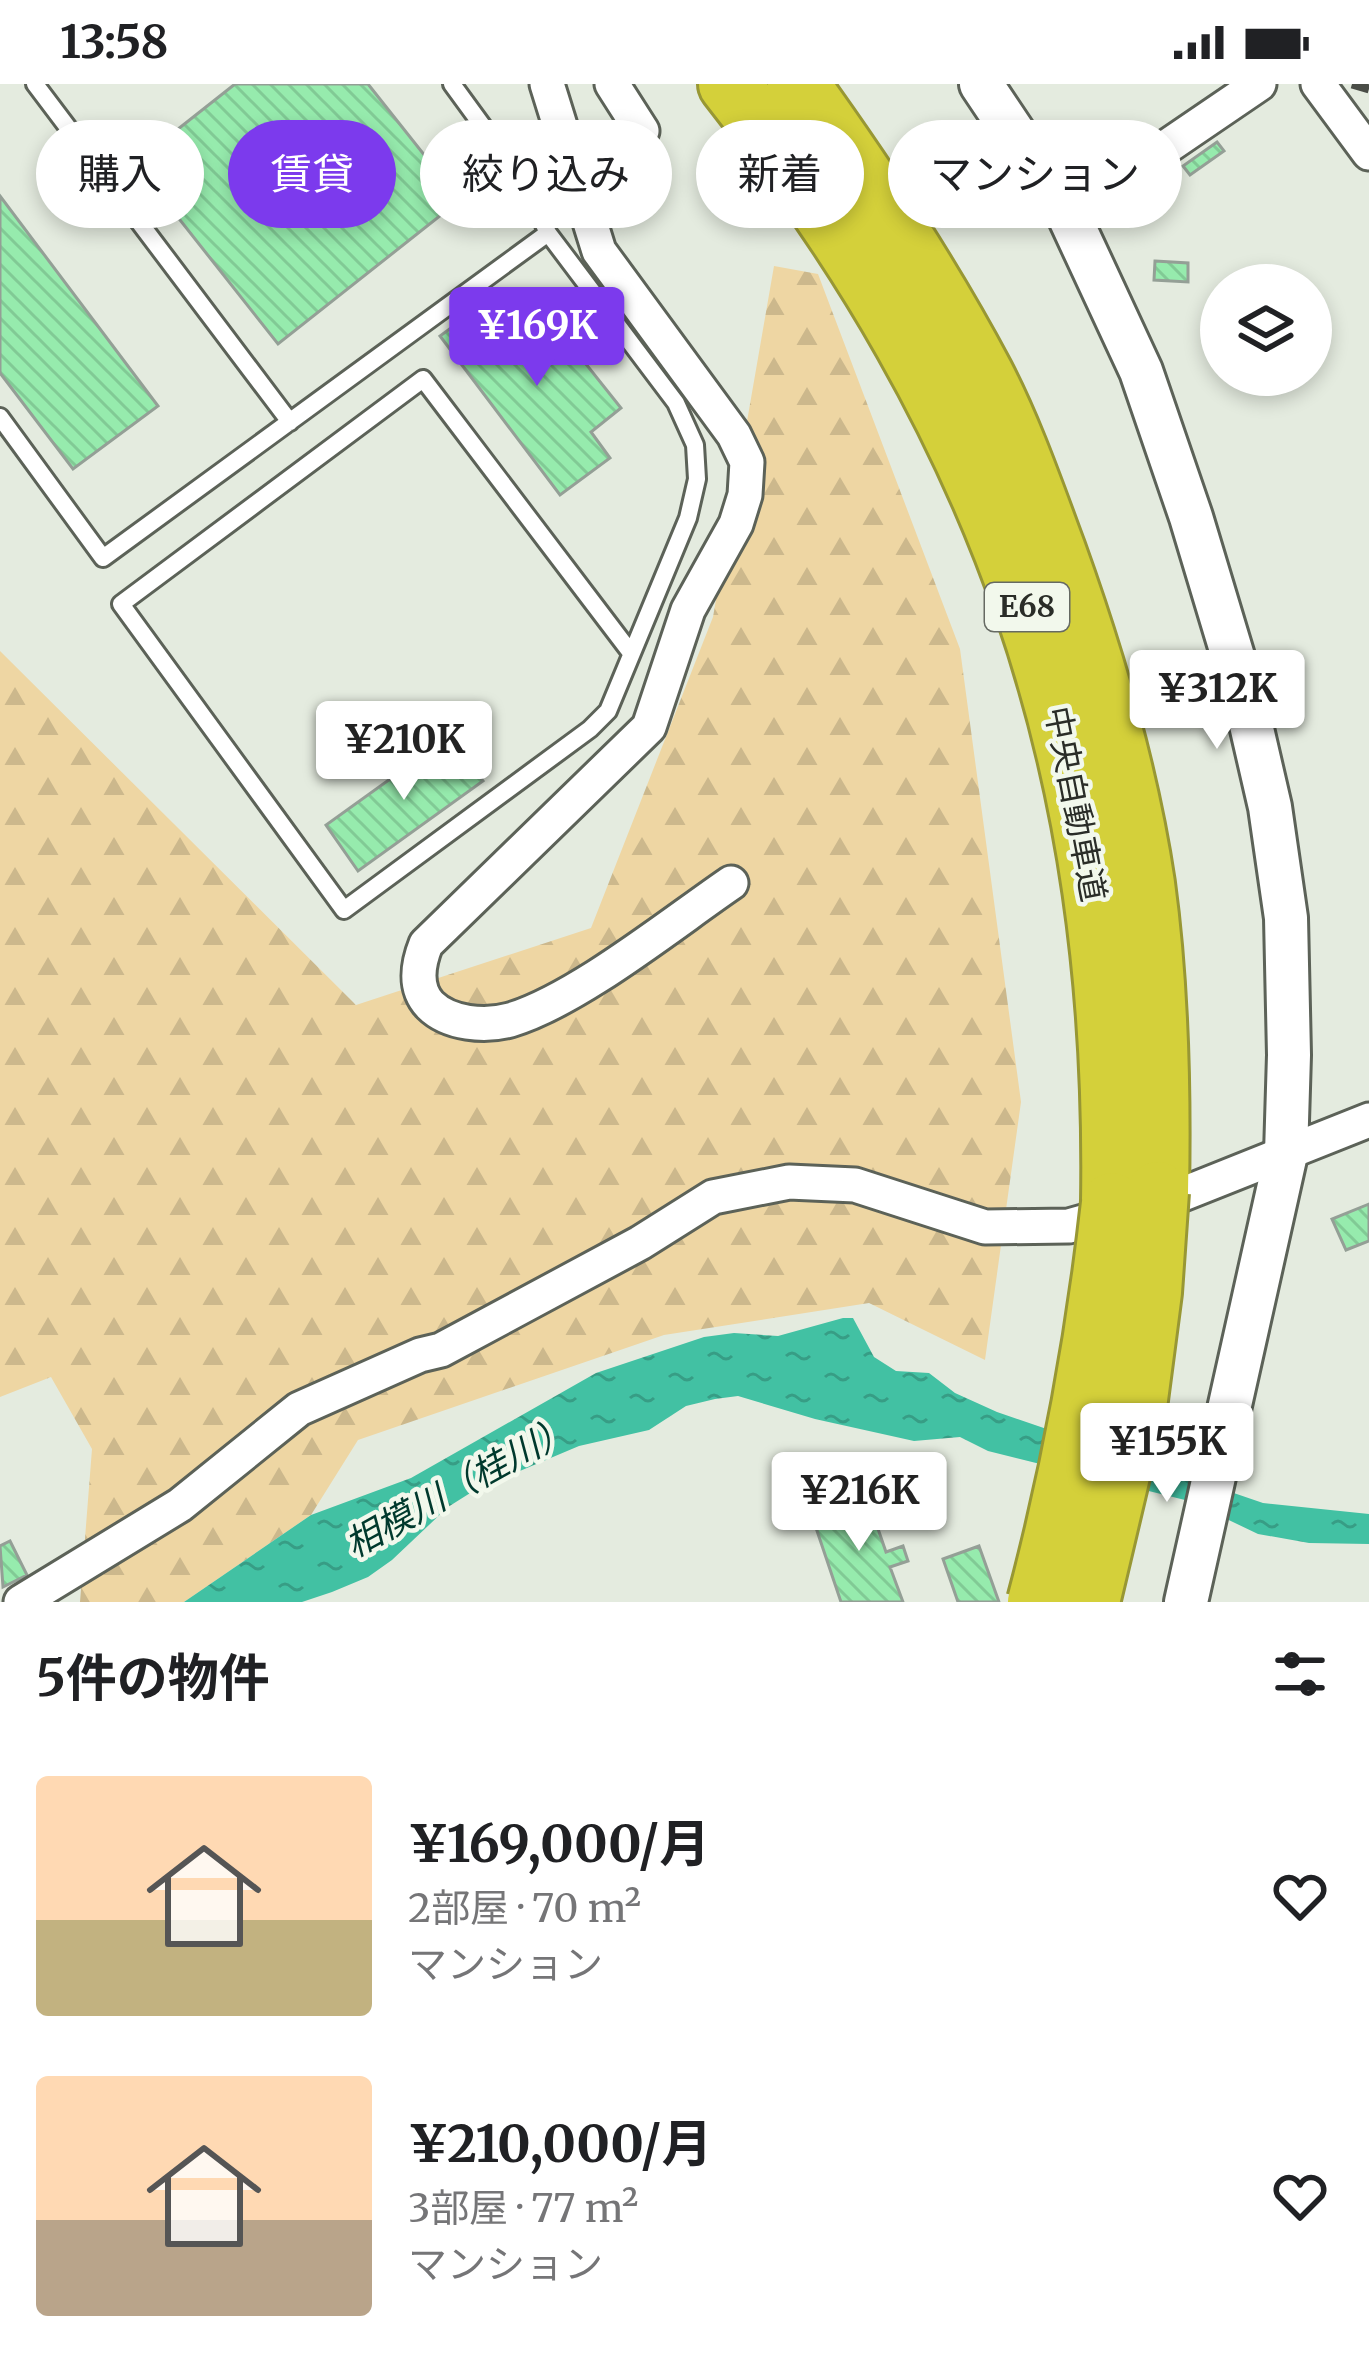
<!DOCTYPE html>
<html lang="ja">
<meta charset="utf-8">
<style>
:root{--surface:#fff;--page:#f6f6f6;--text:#202124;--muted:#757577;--accent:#7c3aed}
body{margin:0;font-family:Merriweather,"Noto Sans JP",serif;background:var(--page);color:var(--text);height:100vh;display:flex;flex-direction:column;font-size:45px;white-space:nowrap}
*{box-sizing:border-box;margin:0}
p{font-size:39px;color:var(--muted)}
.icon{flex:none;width:66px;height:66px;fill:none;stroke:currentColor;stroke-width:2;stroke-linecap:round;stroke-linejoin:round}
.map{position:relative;height:1518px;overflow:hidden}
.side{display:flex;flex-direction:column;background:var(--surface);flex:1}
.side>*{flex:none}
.hud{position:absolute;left:36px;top:36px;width:1299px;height:108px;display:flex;gap:24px}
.fabs{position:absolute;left:1200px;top:180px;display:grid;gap:24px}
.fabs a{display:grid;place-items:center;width:132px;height:132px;border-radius:50%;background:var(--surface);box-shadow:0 6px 18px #0003;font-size:60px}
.price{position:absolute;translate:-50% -102px;padding:0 27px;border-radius:12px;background:#fff;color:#222;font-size:39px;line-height:78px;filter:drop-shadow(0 3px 6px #0008)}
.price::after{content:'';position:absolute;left:50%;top:72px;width:36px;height:27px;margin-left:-18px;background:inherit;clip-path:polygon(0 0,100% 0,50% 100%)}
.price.on{background:var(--accent);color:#fff}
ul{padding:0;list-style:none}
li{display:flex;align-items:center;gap:36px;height:300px;padding:0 36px}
li span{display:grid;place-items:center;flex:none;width:336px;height:240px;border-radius:12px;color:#555}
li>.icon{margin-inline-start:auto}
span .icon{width:144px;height:144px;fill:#fffc;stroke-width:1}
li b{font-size:51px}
h2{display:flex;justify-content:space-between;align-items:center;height:144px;padding:0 36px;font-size:51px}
.tag{padding:0 42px;border-radius:54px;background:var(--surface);box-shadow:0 6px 18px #0003;font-size:42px;line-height:108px}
.tag.on{background:var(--accent);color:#fff}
.status{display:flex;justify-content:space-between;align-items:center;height:84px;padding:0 60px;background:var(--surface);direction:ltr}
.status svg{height:33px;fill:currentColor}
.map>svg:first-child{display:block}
.forest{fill:url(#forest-firs)}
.water{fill:url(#water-ripples)}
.building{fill:url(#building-back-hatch);stroke:#949f96;stroke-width:3}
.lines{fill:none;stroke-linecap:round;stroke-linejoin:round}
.service-casing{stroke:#5c6258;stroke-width:22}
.minor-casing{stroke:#5c6258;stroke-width:39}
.tertiary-casing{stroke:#5c6258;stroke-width:48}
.motorway-casing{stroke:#989734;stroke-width:66}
.service{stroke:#fff;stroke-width:16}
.minor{stroke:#fff;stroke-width:33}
.tertiary{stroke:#fff;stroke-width:42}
.motorway{stroke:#d4d03a;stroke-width:60}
.rail{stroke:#4a4d47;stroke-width:9;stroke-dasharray:24 12;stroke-linecap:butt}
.motorway-bridge-casing{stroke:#989734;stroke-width:66;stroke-linecap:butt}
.motorway-bridge{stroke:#d4d03a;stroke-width:60}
.labels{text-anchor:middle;stroke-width:9;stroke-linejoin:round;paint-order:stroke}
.shield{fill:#f2f8ec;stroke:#666a63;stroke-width:3}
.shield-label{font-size:30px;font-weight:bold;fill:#2a2d28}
.street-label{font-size:33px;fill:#2a2d28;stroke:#f2f8ec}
.water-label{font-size:36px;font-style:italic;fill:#00392d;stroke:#f2f8ec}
</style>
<div class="status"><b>13:58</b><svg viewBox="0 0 49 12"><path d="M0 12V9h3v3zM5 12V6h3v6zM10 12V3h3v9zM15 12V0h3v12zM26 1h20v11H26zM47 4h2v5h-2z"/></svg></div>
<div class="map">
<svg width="1369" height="1518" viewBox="0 0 1369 1518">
<defs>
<pattern id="forest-firs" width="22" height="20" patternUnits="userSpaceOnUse" patternTransform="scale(3)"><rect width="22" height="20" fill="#eed6a3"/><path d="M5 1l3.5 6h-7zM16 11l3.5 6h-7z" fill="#ccb88c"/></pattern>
<pattern id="water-ripples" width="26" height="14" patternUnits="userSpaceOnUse" patternTransform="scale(3)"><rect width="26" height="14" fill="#42c1a3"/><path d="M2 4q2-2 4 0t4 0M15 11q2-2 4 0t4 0" fill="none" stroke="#379d85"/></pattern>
<pattern id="building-back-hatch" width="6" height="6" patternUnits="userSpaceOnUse" patternTransform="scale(3)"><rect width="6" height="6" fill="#96ebad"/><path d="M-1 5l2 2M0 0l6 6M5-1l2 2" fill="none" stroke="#81ca95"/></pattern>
</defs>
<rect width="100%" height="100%" fill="#e4ebdf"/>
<path class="forest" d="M774,182L818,190L960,565L1021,1018L985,1276L869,1219L664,1251L358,1356L311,1431L184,1518H80L92,1365L51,1293L0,1313V567L356,921L591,844L713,533Z"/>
<path class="water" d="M843,1234H853L874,1273L896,1287L929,1289L955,1309L997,1328L1263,1419L1369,1430V1460L1309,1459L1258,1450L1189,1417L988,1367L960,1353L914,1357L815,1335L738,1312L715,1315L686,1322L649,1346L579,1362L475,1406L448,1423L392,1476L368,1493L332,1508L302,1518H184L311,1431L411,1394L596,1289L704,1253L734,1249L778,1252Z"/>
<path class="building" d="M235,0H368L460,116L278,260L135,79Z
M1217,58L1224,67L1190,91L1183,82Z
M0,112L158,322L73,385L0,289Z
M1155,177L1188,179V198L1154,196Z
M490,215L512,243L539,221L621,324L591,348L610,374L560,411L440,252Z
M450,652L483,697L358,787L326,741Z
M1369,1120V1157L1346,1166L1332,1135Z
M867,1413L886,1468L903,1462L908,1477L890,1483L903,1518H841L812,1432Z
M10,1457L27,1491L3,1503L0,1462Z
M979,1462L999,1518H958L943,1475Z"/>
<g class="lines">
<defs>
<path id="service" d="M35,0L290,338
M548,149L676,319L695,361L697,395L688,434L608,627L590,645L344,826L121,520L423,295L631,569
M0,333L103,474L548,149L525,100L452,0"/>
<path id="minor" d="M547,0L599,167L734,351L747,378L745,411L736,440L688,526L649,643L426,860C418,880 414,904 430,921C449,940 485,943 510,936C577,916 671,840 731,799
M612,0L642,47
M1318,0L1369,69
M1068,130L1259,0
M21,1518L180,1421L299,1325L420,1271L441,1266L640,1159L713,1113L789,1098L855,1101L985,1143L1069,1142L1183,1110L1369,1036"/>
<path id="tertiary" d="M981,0L1068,130L1141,287L1191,433L1243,606L1270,723L1286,834L1289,971L1286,1070L1186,1518"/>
<path id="motorway" d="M729,0C1001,344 1119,679 1112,1119
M798,0C865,93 929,189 983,291C1012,347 1033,408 1055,467C1094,575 1127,686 1144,800C1158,902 1160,1005 1158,1108"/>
</defs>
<use href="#service" class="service-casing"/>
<use href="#minor" class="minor-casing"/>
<use href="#tertiary" class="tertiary-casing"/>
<use href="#motorway" class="motorway-casing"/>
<use href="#service" class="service"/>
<use href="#minor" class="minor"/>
<use href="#tertiary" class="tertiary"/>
<use href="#motorway" class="motorway"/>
<path class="rail" d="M1352,0L1369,5"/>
<defs>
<path id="motorway-bridge" d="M1038,1518C1073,1386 1097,1254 1112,1119
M1089,1518L1137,1315L1151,1208L1158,1108"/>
</defs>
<use href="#motorway-bridge" class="motorway-bridge-casing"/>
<use href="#motorway-bridge" class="motorway-bridge"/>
</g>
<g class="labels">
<rect class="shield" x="985" y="499" width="84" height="48" rx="9"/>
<g class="shield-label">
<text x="1027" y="533">E68</text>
</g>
<g class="street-label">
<text transform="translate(1076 720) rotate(79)" y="12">中央自動車道</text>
</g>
<g class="water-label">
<text transform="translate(458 1402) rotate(-29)" y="13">相模川（桂川）</text>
</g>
</g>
</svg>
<div class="fabs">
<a><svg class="icon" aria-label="layers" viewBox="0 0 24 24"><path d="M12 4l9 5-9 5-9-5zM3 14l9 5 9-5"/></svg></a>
</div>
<b class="price on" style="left:537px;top:305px">¥169K</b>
<b class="price" style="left:1217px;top:668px">¥312K</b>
<b class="price" style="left:404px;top:719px">¥210K</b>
<b class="price" style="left:1167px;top:1421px">¥155K</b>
<b class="price" style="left:859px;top:1470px">¥216K</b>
<div class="hud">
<a class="tag">購入</a>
<a class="tag on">賃貸</a>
<a class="tag">絞り込み</a>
<a class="tag">新着</a>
<a class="tag">マンション</a>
</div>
</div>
<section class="side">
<h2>5件の物件<svg class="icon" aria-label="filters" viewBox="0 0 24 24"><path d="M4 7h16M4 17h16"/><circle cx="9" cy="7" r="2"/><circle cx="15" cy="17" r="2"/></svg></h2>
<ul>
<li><span style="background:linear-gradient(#ffd9b3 60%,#c2b280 0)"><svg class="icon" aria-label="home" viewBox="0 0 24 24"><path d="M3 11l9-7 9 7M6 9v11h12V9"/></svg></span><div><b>¥169,000/月</b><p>2部屋 · 70 m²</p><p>マンション</p></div><svg class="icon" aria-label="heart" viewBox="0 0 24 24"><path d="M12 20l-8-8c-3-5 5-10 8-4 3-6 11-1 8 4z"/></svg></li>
<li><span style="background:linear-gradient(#ffd9b3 60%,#b9a48a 0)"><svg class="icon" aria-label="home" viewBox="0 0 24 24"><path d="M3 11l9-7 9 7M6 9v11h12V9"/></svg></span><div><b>¥210,000/月</b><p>3部屋 · 77 m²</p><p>マンション</p></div><svg class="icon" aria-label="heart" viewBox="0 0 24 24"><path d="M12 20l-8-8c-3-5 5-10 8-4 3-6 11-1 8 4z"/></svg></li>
</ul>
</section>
